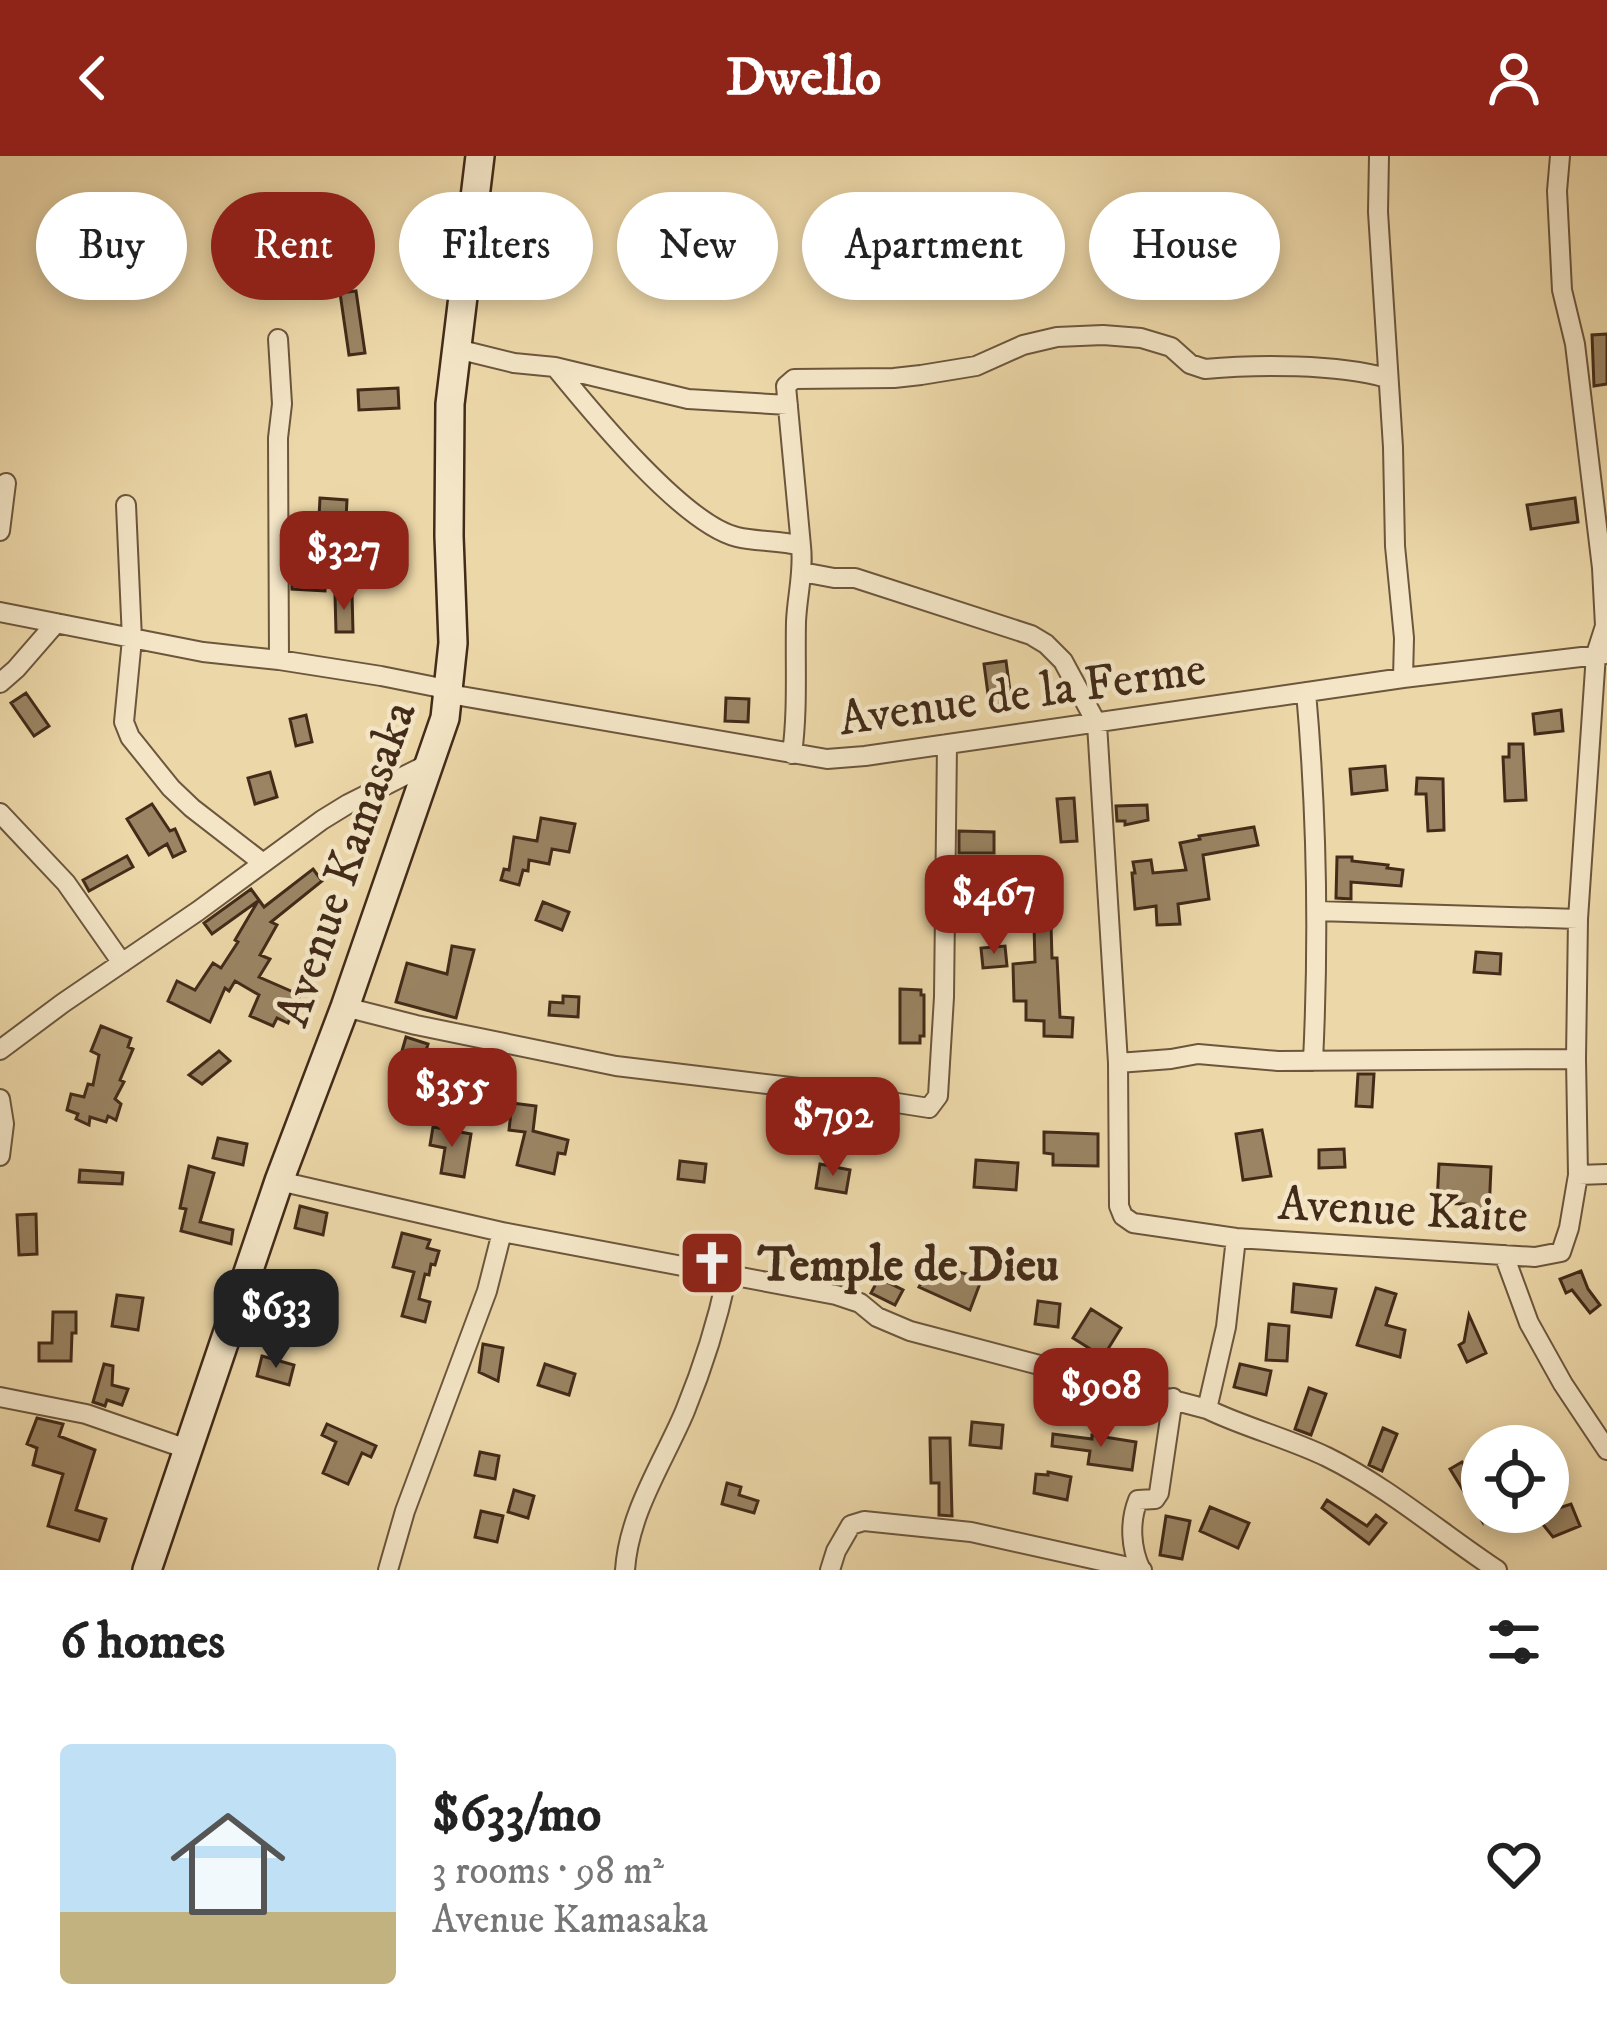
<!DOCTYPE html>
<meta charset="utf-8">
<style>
:root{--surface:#fff;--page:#f2f2f2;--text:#222;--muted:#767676;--line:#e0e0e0;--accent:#8f2418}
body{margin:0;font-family:"IM FELL DW Pica",serif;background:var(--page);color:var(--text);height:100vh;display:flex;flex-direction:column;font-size:45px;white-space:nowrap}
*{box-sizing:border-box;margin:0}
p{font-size:39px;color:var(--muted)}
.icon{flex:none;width:66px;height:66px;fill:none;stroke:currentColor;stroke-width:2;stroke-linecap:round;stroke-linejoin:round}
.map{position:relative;height:1414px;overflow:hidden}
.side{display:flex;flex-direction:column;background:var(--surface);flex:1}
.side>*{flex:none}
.hud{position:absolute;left:36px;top:36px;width:1536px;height:108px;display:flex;gap:24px}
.tools{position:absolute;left:1461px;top:1269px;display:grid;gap:24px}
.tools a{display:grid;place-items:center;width:108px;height:108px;border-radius:50%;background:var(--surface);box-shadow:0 6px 18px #0003;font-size:60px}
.price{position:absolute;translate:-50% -102px;padding:0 27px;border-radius:24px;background:var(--accent);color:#fff;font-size:39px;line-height:78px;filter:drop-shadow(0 3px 6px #0008)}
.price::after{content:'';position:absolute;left:50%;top:72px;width:36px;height:27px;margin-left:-18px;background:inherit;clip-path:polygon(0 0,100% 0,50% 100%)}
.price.current{background:#222;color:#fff}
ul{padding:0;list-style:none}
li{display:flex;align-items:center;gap:36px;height:300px;padding:0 60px}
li+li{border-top:3px solid var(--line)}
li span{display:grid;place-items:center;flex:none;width:336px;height:240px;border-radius:12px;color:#555}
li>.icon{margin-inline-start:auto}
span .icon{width:144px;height:144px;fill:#fffc;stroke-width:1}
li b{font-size:51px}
h2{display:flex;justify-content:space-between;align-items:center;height:144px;padding:0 60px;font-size:51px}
.pill{padding:0 42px;border-radius:54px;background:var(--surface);box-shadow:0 6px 18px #0003;font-size:42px;line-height:108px}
.pill.current{background:var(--accent);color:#fff}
header{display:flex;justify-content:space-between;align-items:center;height:156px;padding:0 60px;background:var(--accent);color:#fff;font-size:54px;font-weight:800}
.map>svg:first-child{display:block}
.building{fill:#9a8463;stroke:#422b19;stroke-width:3}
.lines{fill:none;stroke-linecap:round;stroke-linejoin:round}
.street-casing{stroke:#6c563d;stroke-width:22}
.secondary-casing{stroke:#422b19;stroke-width:32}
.street{stroke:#f3e5c6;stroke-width:18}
.secondary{stroke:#f3e5c6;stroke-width:27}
.labels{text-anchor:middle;stroke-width:9;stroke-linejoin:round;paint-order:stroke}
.street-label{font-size:48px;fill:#422b19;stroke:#f3e5c6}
.poi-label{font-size:48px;font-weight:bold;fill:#422b19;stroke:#f3e5c6;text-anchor:start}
</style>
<header><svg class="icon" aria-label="back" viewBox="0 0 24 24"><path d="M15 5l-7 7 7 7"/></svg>Dwello<svg class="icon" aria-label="person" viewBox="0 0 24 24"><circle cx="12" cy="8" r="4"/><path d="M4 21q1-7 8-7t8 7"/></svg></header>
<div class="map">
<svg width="1607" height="1414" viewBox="0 0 1607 1414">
<rect width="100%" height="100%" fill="#ecd7a8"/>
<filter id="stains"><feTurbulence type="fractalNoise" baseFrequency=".00167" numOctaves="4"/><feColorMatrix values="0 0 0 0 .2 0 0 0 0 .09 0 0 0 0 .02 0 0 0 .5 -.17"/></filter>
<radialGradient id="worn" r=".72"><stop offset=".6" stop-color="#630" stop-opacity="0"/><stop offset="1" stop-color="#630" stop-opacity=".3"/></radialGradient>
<path class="building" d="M1022,43L1031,58L1009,71L1000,55Z
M356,135L365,197L349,199L340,137Z
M1607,178V228L1594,230L1592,179Z
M398,232L399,252L359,254L358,234Z
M320,342L347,344L346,363L319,361Z
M1575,342L1578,366L1531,373L1527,349Z
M292,415L326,418L325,435L292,433Z
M352,437L353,476H336L335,438Z
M1006,505L1012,550L990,553L984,508Z
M26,537L49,570L34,580L11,547Z
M726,542L749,543L748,566L725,565Z
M1561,554L1563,575L1535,578L1533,558Z
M306,559L312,586L296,590L290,563Z
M1509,588H1523L1526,644L1505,645L1503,601H1509Z
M1385,610L1387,634L1352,638L1350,613Z
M270,616L277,641L255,648L248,622Z
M1417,622L1443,623L1444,674L1428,675L1426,638H1416Z
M1074,642L1077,685L1061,686L1057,643Z
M152,648L170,675L175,673L185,695L173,701L167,688L149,699L127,663Z
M1147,649L1148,664L1125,669V665H1117L1116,650Z
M541,662L575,668L569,696L552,693L549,708L529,704L528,715L523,714L519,729L501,724L504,713L509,714L514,681L537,685Z
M1254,671L1258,689L1203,699L1209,743L1178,748L1180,768L1157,769L1156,750L1135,753L1132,717H1135L1133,706L1151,704L1153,717L1186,714L1180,687L1200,683L1199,680Z
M959,675L994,676V697H959Z
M127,700L133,711L89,735L83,724Z
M1337,701H1352V705L1388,709L1387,712L1403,714L1401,730L1351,726V743L1336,742Z
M313,713L322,725L271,766L277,769L260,799L270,803L259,821L300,839L288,867L277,862L273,870L250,860L259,839L235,825L229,835L225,832L210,866L168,845L177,825L195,834L213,807L221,812L238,786L235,784L258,745L212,778L204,767L251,733L264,751Z
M543,746L569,756L562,774L536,764Z
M1034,769H1051L1052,802H1057L1060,861L1073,862L1072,881L1044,880V865L1026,864V845H1014L1013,808L1035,806Z
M452,790L474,794L456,862L396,846L407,807L447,818Z
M1005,790L1007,810L983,812L981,792Z
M1476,796L1501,798L1500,818L1474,816Z
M900,833L921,834V839H924V880H920V887H900Z
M563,840L579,841L578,861L549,859L550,846L563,847Z
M101,870L131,882L128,891L133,893L120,924L124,926L115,943L121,948L116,964L108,960L106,966L90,961L89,969L76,963L78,958L67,954L71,938L84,941L88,928L93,929L99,899L91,895Z
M406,881L428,888L420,915L398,909Z
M219,895L230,905L202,928L189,919Z
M1358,918H1374L1372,951L1356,950Z
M512,947L536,950L533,975L568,984L565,998L558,997L554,1018L517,1009L525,976L509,974Z
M433,971L471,978L464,1021L441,1017L445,992L430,989Z
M1262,974L1271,1020L1243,1024L1236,978Z
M1044,976L1098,978V1010L1053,1009V998L1044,997Z
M218,982L247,988L243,1009L213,1002Z
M1344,993L1345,1011L1319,1012V994Z
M976,1004L1018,1007L1016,1034L974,1031Z
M680,1005L706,1008L704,1026L678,1023Z
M820,1008L850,1014L846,1037L816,1032Z
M1439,1008L1491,1011L1489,1057L1464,1056L1465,1048L1437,1047Z
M189,1010L214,1017L200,1066L233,1074L231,1088L181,1075L186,1053L180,1052Z
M80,1014L123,1017L122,1028L79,1026Z
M300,1050L327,1057L323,1079L295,1072Z
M36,1058L37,1098L19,1099L17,1059Z
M402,1077L430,1084L427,1092L439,1095L435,1109L431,1108L429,1119L425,1118L419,1143L430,1146L425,1166L402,1160L414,1116L393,1111Z
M928,1115L942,1122L944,1118L957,1124L959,1116L982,1122L970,1154L919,1131Z
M1581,1115L1588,1133L1600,1149L1590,1157L1572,1134L1566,1137L1560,1123Z
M879,1122L903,1134L895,1149L871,1137Z
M1294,1128L1336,1133L1331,1161L1292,1156Z
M1376,1132L1396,1138L1386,1169L1405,1174L1400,1201L1357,1189Z
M117,1139L143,1142L138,1174L112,1170Z
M1038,1145L1060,1148L1058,1171L1035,1168Z
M1091,1153L1121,1172L1103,1201L1073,1182Z
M53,1156H76V1177H72L71,1205H39V1187H52Z
M1469,1159L1486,1197L1467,1206L1459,1189L1464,1186Z
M1269,1168L1289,1170L1287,1205L1266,1204Z
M483,1188L503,1192L498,1225L479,1216Z
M262,1200L294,1209L289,1229L257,1220Z
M104,1208L113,1210L112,1229L128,1233L122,1249L107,1244L105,1250L93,1246Z
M545,1208L575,1218L569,1239L538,1229Z
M1240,1208L1271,1215L1266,1239L1234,1231Z
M1309,1232L1326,1238L1311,1279L1295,1273Z
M37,1262L63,1268L59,1280L95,1294L76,1354L106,1363L99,1385L48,1370L63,1318L33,1309L37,1292L27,1288Z
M972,1266L1003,1269L1001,1292L970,1289Z
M327,1268L376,1290L371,1301L362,1297L348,1328L323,1317L336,1286L322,1279Z
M1383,1272L1397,1278L1382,1315L1369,1309Z
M1053,1278L1092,1283V1279L1136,1286L1132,1314L1088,1308L1090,1295L1052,1290Z
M930,1282H950L952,1360L939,1359V1327H931Z
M480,1296L499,1300L495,1323L475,1319Z
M1462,1306L1482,1336V1365L1450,1313Z
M1048,1316L1071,1321L1067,1344L1034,1337L1036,1318L1048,1319Z
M727,1327L741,1331L739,1339L758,1345L754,1357L722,1348Z
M514,1334L534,1340L528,1362L508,1356Z
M1548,1339L1559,1352L1571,1348L1580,1370L1553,1381L1541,1366L1548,1361Z
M1327,1344L1367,1370L1376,1359L1386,1367L1369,1388L1322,1352Z
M1210,1351L1249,1367L1238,1392L1200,1375Z
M481,1355L503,1360L497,1386L475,1381Z
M1166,1360L1190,1365L1182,1403L1160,1399Z"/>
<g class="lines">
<defs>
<path id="street" d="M1379,0L1378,56L1393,291L1395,390L1404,482L1403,522
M1560,0L1557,35L1562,134L1575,188L1602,412
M278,183L282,248L278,282L279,504
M457,193L514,207L555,211C591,255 683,368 737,381C758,386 780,384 801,390C804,416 797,440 796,466C795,510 798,554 792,598
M555,211L688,243L788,249
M126,349L132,483L124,566L130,581L171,632L192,652L263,707
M0,375L6,327
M801,390L786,230L794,223L894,222L921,219L976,210L1023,189L1057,181L1103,179L1141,182L1171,191L1190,208L1205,213C1257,208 1337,208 1387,222
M802,416L834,422H855L1031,479L1046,488L1063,505L1097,568L1118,907L1119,1050L1123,1060L1133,1067L1236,1082L1535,1101L1561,1096L1569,1072L1578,1019L1576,903L1578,763L1596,498L1605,470L1602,412L1607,408
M0,456L203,496L279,504L381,520L436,531L449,538L827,603L865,600L1403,522L1607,498
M0,527L16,513L56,467
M1306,536C1317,659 1319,781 1313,905
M0,657L66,727L122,807
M1317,755L1578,763
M345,851L416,869L616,910L808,933L929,952L938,940L944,841L947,588
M0,894L63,847L198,755L322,664L348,648L428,608
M1118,907L1171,903L1198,898L1278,905L1576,903
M0,943L4,968L0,1000
M1578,1019L1607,1018
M279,1025L502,1076L836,1139L860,1147L877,1161L910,1175L1207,1253C1246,1272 1288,1282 1327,1301C1388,1331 1441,1377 1497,1414
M1504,1099L1529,1167L1563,1228L1607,1294
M0,1241L86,1258L187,1293
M1207,1253L1226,1171L1236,1082
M388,1414L405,1355L487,1135L502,1076
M625,1414C629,1356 663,1307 685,1255C703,1211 717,1167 727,1120
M830,1414L836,1395L851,1369L864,1365L971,1376L1142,1414
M1141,1414C1131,1393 1129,1367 1138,1344L1155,1343L1159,1337L1173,1242"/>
<path id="secondary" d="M147,1414L279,1025L345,851L445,562L453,487L449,380L450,248L480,0"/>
</defs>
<use href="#street" class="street-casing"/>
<use href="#secondary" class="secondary-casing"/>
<use href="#street" class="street"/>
<use href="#secondary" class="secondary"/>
</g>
<defs>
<symbol id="church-square" viewBox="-11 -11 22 22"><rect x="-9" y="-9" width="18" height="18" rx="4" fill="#8f2418" stroke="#f3e5c6"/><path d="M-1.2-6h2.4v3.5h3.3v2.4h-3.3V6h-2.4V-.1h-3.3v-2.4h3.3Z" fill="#fff"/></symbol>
</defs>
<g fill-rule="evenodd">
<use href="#church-square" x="674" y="1069" width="76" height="76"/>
</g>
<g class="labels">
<g class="street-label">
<text transform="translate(1022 536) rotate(-8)" y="17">Avenue de la Ferme</text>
<text transform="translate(344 707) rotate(-71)" y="17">Avenue Kamasaka</text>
<text transform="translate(1403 1052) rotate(3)" y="17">Avenue Kaite</text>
</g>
<g class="poi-label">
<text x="758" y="1124">Temple de Dieu</text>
</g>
</g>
<rect width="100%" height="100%" filter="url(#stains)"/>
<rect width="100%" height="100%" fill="url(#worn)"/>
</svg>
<div class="tools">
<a><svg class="icon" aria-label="locate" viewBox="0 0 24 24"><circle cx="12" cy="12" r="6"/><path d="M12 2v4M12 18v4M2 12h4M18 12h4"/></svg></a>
</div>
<b class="price" style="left:344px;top:457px">$327</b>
<b class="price" style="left:994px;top:801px">$467</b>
<b class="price" style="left:452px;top:994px">$355</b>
<b class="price" style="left:833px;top:1023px">$792</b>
<b class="price current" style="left:276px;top:1215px">$633</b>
<b class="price" style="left:1101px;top:1294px">$908</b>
<div class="hud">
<a class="pill">Buy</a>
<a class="pill current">Rent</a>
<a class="pill">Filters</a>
<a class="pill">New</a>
<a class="pill">Apartment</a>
<a class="pill">House</a>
</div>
</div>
<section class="side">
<h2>6 homes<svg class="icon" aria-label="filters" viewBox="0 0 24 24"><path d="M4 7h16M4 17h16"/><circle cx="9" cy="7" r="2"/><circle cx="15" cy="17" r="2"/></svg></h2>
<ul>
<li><span style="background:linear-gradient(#bfe0f5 70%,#c2b280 0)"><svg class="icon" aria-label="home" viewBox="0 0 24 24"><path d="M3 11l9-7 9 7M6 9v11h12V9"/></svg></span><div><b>$633/mo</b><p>3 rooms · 98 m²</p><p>Avenue Kamasaka</p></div><svg class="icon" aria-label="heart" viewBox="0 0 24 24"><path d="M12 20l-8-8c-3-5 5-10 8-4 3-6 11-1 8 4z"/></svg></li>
</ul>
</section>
